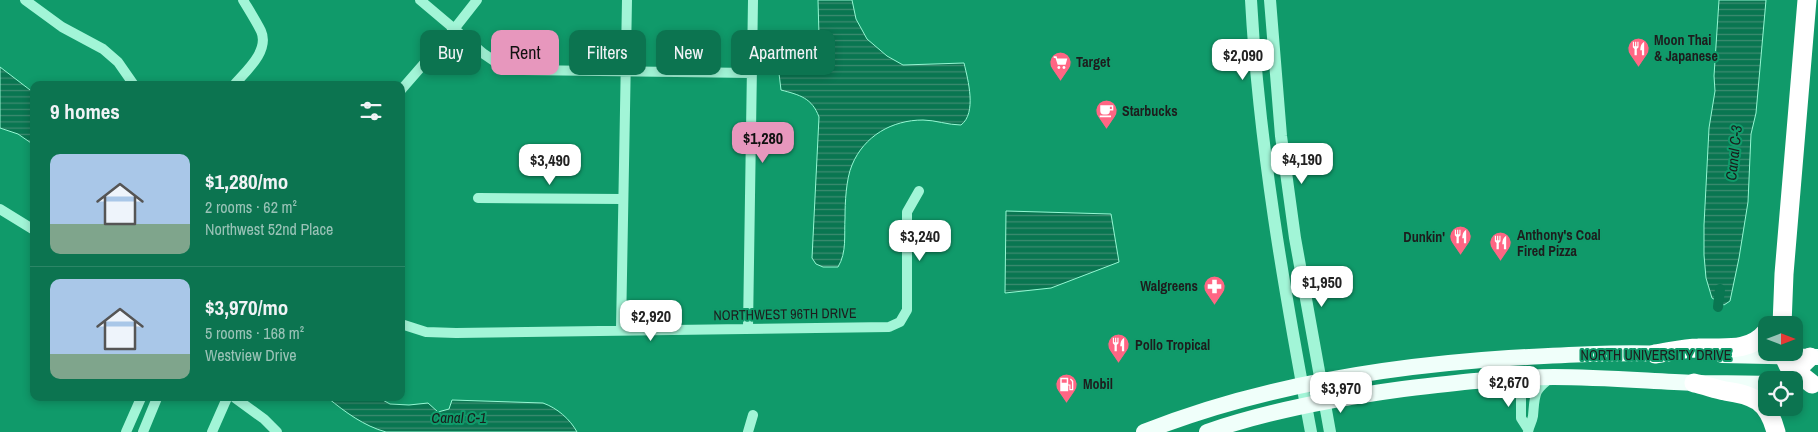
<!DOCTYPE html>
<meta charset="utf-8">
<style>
:root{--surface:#0c7450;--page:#1a7c5a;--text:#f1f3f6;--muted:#9ac3b7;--line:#2c8667;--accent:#e797bd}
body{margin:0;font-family:"Archivo Narrow",sans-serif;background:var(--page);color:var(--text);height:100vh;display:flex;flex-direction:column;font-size:19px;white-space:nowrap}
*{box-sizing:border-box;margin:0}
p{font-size:16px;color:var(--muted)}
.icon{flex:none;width:28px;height:28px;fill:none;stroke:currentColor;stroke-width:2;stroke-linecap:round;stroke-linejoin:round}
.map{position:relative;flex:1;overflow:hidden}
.drawer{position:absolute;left:30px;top:81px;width:375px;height:320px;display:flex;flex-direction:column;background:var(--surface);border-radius:10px;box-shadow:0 2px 8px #0003}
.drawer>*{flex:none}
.top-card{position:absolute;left:420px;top:30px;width:475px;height:45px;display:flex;gap:10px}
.needle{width:32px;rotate:90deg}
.tools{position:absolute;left:1758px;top:316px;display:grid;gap:10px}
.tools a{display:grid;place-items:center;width:45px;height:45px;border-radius:10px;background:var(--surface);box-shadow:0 2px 8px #0003;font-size:25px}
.price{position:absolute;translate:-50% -42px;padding:0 11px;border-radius:10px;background:#fff;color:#222;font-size:16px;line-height:32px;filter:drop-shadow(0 1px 2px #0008)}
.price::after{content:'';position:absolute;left:50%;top:30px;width:15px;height:11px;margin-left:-8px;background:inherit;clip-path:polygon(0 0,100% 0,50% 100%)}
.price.current{background:var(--accent);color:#111}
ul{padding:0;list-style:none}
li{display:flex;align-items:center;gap:15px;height:125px;padding:0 20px}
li+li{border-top:1px solid var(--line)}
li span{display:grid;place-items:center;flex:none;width:140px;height:100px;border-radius:10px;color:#555}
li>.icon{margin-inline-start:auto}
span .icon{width:60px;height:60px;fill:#fffc;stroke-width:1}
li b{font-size:21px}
h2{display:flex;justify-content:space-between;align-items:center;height:60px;padding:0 20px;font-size:21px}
.pill{padding:0 18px;border-radius:10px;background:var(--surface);box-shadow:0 2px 8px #0003;font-size:18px;line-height:45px}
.pill.current{background:var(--accent);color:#111}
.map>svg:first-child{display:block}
.water{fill:url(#water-rules);stroke:#94f8d3}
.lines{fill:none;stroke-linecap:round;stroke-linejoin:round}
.canal{stroke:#097651;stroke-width:10}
.minor{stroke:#a2f5d7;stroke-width:10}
.tertiary{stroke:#a2f5d7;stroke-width:12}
.primary{stroke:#f0fffa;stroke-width:16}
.motorway{stroke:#fff;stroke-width:19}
.labels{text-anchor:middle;stroke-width:4;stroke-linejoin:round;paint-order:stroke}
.poi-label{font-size:14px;font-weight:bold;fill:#1d1d1d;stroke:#109a6a;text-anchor:start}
.street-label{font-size:14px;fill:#1d1d1d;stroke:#109a6a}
.water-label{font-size:15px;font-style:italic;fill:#191d1b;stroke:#109a6a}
</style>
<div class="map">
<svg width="1818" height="432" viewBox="0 0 1818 432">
<defs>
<pattern id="water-rules" width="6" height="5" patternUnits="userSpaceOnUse" patternTransform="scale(1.25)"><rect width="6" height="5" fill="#097651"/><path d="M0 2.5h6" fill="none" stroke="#3e8b71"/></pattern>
</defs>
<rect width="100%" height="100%" fill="#109a6a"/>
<path class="water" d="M818,0H852L856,19L867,39L887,56L903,65L964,63C968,80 977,113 961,125C948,125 935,120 923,120C892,120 864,136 852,165C846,179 845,203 845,218C844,235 847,252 838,267H823L816,264L812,258L819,117C812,98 800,95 781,90L778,65L782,52H796L807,55L816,49L819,36Z
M1719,0H1766L1756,113L1751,134L1748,202L1739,258L1730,301L1724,305L1712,298L1706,278L1704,255V225L1709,128L1715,91L1714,76Z
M0,67L34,93V145L18,134L0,128Z
M1006,211L1111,214L1119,262L1051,288L1005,293Z
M328,398H379L390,404L409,405L428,403L438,412L449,409L452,400L543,403C557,408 570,419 577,432H386C364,426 345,412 328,398Z"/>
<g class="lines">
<path class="canal" d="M1718,307L1720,289"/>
<path class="minor" d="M25,0L62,27L103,49L118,62L134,85
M420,0L484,54L503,67L523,70L752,73
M234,85C245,72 270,51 261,31C256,21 249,10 243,0
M401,90L455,28L477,0
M478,198L622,199
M0,209L34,230
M401,324L426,332L456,333L889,327L900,322L907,310V212L919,191
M748,328L753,0
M621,330L627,0
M1521,378V418L1528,429
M235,398L264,419L277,432
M126,432L141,398
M143,432L157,398
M212,432L227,398
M748,432L753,415
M1528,432C1529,426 1532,422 1533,416C1535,395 1533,390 1552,377"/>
<path class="tertiary" d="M1251,0C1259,146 1284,289 1311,432
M1270,0L1281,136L1295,238L1330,432"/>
<path class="primary" d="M1722,355L1818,357
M1144,432C1259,386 1386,366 1509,358C1562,355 1615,352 1668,354
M1207,432C1270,410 1337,398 1403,389C1453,383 1503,377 1554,377C1601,377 1647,381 1694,383C1718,383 1742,383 1766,384"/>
<path class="motorway" d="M1782,325L1784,274L1807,0
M1782,352L1788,365L1812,384
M1655,354C1669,352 1684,348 1698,348C1722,347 1749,353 1766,332
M1787,379L1810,357
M1694,383C1704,385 1715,389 1725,391C1754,395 1768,401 1776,432"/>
</g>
<defs>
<symbol id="restaurant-pin" viewBox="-11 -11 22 30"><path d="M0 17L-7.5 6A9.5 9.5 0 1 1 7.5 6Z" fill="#ff6684" stroke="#109a6a"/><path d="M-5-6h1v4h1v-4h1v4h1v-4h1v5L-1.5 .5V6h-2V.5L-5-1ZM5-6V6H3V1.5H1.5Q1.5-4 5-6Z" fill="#fff"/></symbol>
<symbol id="supermarket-pin" viewBox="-11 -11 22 30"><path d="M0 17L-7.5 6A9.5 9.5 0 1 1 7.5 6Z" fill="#ff6684" stroke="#109a6a"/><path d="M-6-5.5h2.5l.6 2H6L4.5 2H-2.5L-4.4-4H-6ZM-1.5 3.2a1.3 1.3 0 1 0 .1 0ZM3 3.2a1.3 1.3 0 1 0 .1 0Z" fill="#fff"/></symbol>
<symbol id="cafe-pin" viewBox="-11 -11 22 30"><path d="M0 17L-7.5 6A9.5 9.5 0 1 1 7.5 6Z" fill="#ff6684" stroke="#109a6a"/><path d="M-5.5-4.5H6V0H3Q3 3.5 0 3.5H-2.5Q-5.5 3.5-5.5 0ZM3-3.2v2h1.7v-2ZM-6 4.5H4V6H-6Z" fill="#fff"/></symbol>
<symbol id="pharmacy-pin" viewBox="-11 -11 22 30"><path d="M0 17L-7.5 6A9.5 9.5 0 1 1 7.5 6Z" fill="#ff6684" stroke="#109a6a"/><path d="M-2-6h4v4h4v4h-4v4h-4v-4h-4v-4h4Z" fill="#fff"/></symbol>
<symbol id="fuel-pin" viewBox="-11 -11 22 30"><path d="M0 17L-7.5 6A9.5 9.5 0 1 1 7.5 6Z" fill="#ff6684" stroke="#109a6a"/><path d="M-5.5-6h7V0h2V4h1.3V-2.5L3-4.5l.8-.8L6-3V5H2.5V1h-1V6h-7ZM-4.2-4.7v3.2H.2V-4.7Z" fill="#fff"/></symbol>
</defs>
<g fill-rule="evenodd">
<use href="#restaurant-pin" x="1626" y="36" width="25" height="34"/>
<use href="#supermarket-pin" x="1048" y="50" width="25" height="34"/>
<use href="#cafe-pin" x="1094" y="98" width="25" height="34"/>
<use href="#restaurant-pin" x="1448" y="224" width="25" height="34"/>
<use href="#restaurant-pin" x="1488" y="230" width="25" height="34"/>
<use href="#pharmacy-pin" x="1202" y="274" width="25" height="34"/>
<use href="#restaurant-pin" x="1106" y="332" width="25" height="34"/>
<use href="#fuel-pin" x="1054" y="372" width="25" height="34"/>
</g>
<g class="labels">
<g class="poi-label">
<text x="1654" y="45">Moon Thai<tspan x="1654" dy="16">&amp; Japanese</tspan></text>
<text x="1076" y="67">Target</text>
<text x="1122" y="116">Starbucks</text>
<text x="1517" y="240">Anthony's Coal<tspan x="1517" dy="16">Fired Pizza</tspan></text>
<text x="1445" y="242" text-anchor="end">Dunkin'</text>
<text x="1198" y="291" text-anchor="end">Walgreens</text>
<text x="1135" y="350">Pollo Tropical</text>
<text x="1083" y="389">Mobil</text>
</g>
<g class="street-label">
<text transform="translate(785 314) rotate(-1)" y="5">NORTHWEST 96TH DRIVE</text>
<text x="1656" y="360">NORTH UNIVERSITY DRIVE</text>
</g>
<g class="water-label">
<text transform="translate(1734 153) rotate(-84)" y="5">Canal C-3</text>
<text x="459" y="423">Canal C-1</text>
</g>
</g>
</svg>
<div class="tools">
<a><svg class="needle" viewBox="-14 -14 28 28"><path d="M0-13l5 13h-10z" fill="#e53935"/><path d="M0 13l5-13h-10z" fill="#9ac3b7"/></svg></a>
<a><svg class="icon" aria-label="locate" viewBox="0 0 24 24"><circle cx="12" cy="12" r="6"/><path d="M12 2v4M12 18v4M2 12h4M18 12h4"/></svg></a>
</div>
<b class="price" style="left:1243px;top:81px">$2,090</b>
<b class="price current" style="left:763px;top:164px">$1,280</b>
<b class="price" style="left:1302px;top:185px">$4,190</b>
<b class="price" style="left:550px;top:186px">$3,490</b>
<b class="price" style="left:920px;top:262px">$3,240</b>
<b class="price" style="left:1322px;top:308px">$1,950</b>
<b class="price" style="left:651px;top:342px">$2,920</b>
<b class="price" style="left:1509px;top:408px">$2,670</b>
<b class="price" style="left:1341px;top:414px">$3,970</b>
<div class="top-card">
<a class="pill">Buy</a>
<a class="pill current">Rent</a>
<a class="pill">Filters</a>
<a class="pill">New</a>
<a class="pill">Apartment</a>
</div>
<section class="drawer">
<h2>9 homes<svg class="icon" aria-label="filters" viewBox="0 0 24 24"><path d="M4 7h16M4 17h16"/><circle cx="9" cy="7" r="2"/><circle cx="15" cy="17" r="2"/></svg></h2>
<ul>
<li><span style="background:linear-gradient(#a9c7e8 70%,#7fa58c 0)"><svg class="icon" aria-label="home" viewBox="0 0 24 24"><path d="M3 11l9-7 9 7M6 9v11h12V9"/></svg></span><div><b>$1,280/mo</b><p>2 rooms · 62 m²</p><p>Northwest 52nd Place</p></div></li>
<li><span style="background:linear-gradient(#a9c7e8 75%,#7fa58c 0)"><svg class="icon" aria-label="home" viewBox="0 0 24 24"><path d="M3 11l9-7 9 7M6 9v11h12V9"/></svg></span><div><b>$3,970/mo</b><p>5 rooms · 168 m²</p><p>Westview Drive</p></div></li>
</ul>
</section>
</div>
